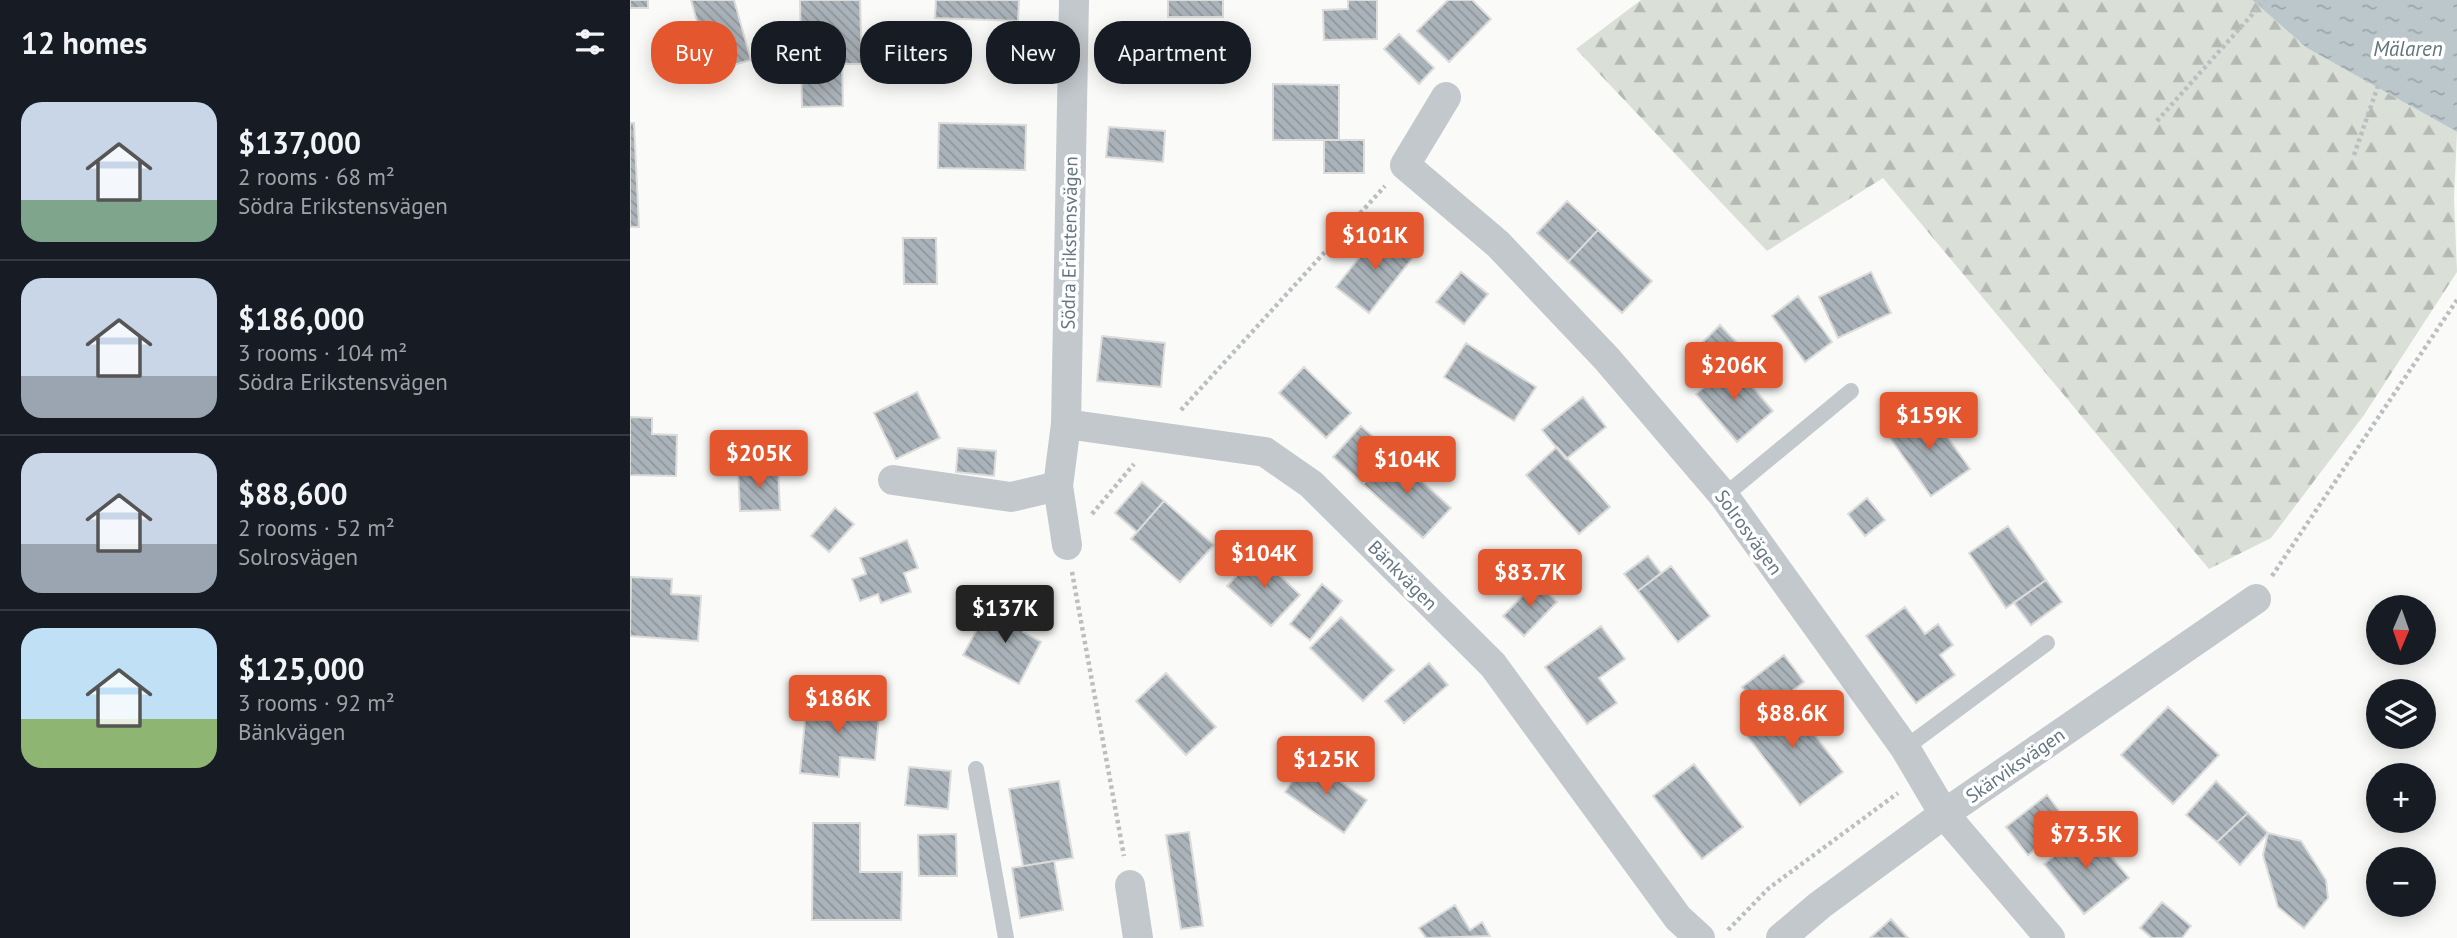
<!DOCTYPE html>
<meta charset="utf-8">
<style>
:root{--surface:#171b24;--page:#20242c;--text:#f1f3f6;--muted:#9ea1a6;--line:#363941;--accent:#e4572e}
body{margin:0;font-family:"PT Sans",sans-serif;background:var(--page);color:var(--text);height:100vh;display:flex;flex-direction:column;font-size:26px;white-space:nowrap}
*{box-sizing:border-box;margin:0}
p{font-size:23px;color:var(--muted)}
.icon{flex:none;width:38px;height:38px;fill:none;stroke:currentColor;stroke-width:2;stroke-linecap:round;stroke-linejoin:round}
.map{position:relative;flex:1;overflow:hidden}
.side{display:flex;flex-direction:column;background:var(--surface);width:630px}
.side>*{flex:none}
.top-card{position:absolute;left:21px;top:21px;width:665px;height:63px;display:flex;gap:14px}
.needle{width:46px;rotate:182deg}
.controls{position:absolute;left:1736px;top:595px;display:grid;gap:14px}
.controls a{display:grid;place-items:center;width:70px;height:70px;border-radius:50%;background:var(--surface);box-shadow:0 4px 18px #0003;font-size:35px}
.price{position:absolute;translate:-50% -60px;padding:0 16px;border-radius:7px;background:var(--accent);color:#fff;font-size:23px;line-height:46px;filter:drop-shadow(0 2px 4px #0008)}
.price::after{content:'';position:absolute;left:50%;top:42px;width:21px;height:16px;margin-left:-10px;background:inherit;clip-path:polygon(0 0,100% 0,50% 100%)}
.price.active{background:#222;color:#fff}
ul{padding:0;list-style:none}
li{display:flex;align-items:center;gap:21px;height:175px;padding:0 21px}
li+li{border-top:2px solid var(--line)}
li span{display:grid;place-items:center;flex:none;width:196px;height:140px;border-radius:21px;color:#555}
li>.icon{margin-inline-start:auto}
span .icon{width:84px;height:84px;fill:#fffc;stroke-width:1}
li b{font-size:30px}
h2{display:flex;justify-content:space-between;align-items:center;height:84px;padding:0 21px;font-size:30px}
.chip{padding:0 24px;border-radius:28px;background:var(--surface);box-shadow:0 4px 18px #0003;font-size:24px;line-height:63px}
.chip.active{background:var(--accent);color:#fff}
main{display:flex;flex:1;min-height:0}
.map>svg:first-child{display:block}
.forest{fill:url(#forest-firs)}
.water{fill:url(#water-ripples)}
.building{fill:url(#building-back-hatch);stroke:#dcdcda;stroke-width:2}
.lines{fill:none;stroke-linecap:round;stroke-linejoin:round}
.path{stroke:#bbbfc2;stroke-width:4.5;stroke-dasharray:3.5 3.5;stroke-linecap:butt}
.lane{stroke:#c3c8cc;stroke-width:16}
.street{stroke:#c3c8cc;stroke-width:30}
.labels{text-anchor:middle;stroke-width:7;stroke-linejoin:round;paint-order:stroke}
.street-label{font-size:19px;fill:#657683;stroke:#fff}
.water-label{font-size:21px;font-style:italic;fill:#60757c;stroke:#fff}
</style>
<main>
<section class="side">
<h2>12 homes<svg class="icon" aria-label="filters" viewBox="0 0 24 24"><path d="M4 7h16M4 17h16"/><circle cx="9" cy="7" r="2"/><circle cx="15" cy="17" r="2"/></svg></h2>
<ul>
<li><span style="background:linear-gradient(#c9d6e8 70%,#7fa58c 0)"><svg class="icon" aria-label="home" viewBox="0 0 24 24"><path d="M3 11l9-7 9 7M6 9v11h12V9"/></svg></span><div><b>$137,000</b><p>2 rooms · 68 m²</p><p>Södra Erikstensvägen</p></div></li>
<li><span style="background:linear-gradient(#c9d6e8 70%,#9aa5b1 0)"><svg class="icon" aria-label="home" viewBox="0 0 24 24"><path d="M3 11l9-7 9 7M6 9v11h12V9"/></svg></span><div><b>$186,000</b><p>3 rooms · 104 m²</p><p>Södra Erikstensvägen</p></div></li>
<li><span style="background:linear-gradient(#c9d6e8 65%,#9aa5b1 0)"><svg class="icon" aria-label="home" viewBox="0 0 24 24"><path d="M3 11l9-7 9 7M6 9v11h12V9"/></svg></span><div><b>$88,600</b><p>2 rooms · 52 m²</p><p>Solrosvägen</p></div></li>
<li><span style="background:linear-gradient(#bfe0f5 65%,#8fb573 0)"><svg class="icon" aria-label="home" viewBox="0 0 24 24"><path d="M3 11l9-7 9 7M6 9v11h12V9"/></svg></span><div><b>$125,000</b><p>3 rooms · 92 m²</p><p>Bänkvägen</p></div></li>
</ul>
</section>
<div class="map">
<svg width="1827" height="938" viewBox="0 0 1827 938">
<defs>
<pattern id="forest-firs" width="22" height="20" patternUnits="userSpaceOnUse" patternTransform="scale(1.75)"><rect width="22" height="20" fill="#dadfd7"/><path d="M5 1l3.5 6h-7zM16 11l3.5 6h-7z" fill="#b4b9b4"/></pattern>
<pattern id="water-ripples" width="26" height="14" patternUnits="userSpaceOnUse" patternTransform="scale(1.75)"><rect width="26" height="14" fill="#bbc7cb"/><path d="M2 4q2-2 4 0t4 0M15 11q2-2 4 0t4 0" fill="none" stroke="#9ca6aa"/></pattern>
<pattern id="building-back-hatch" width="6" height="6" patternUnits="userSpaceOnUse" patternTransform="scale(1.75)"><rect width="6" height="6" fill="#aab3b9"/><path d="M-1 5l2 2M0 0l6 6M5-1l2 2" fill="none" stroke="#8e969c"/></pattern>
</defs>
<rect width="100%" height="100%" fill="#fafaf8"/>
<path class="forest" d="M1011,0H1622L1677,48L1827,132L1824,199L1827,272L1734,415L1641,538L1579,569L1253,178L1137,251L946,49Z"/>
<path class="water" d="M1622,0H1827V132L1677,48Z"/>
<path class="building" d="M0,0H18V8H0Z
M61,0H104L121,60L81,71Z
M170,0H230L232,64H212L213,106L172,107Z
M306,0H389L388,21L305,18Z
M538,0H593V17H538Z
M718,0H747V39L694,40L693,10L718,9Z
M818,0H842L861,19L819,62L787,31Z
M369,29H406V63H369Z
M769,34L804,68L789,84L754,49Z
M643,84L709,85V140H643Z
M0,123H4L9,227H0Z
M309,123L396,125L395,170L308,168Z
M479,127L535,131L533,162L476,157Z
M694,140H734V173H694Z
M937,201L968,230L938,262L907,233Z
M751,230L784,256L739,313L706,287Z
M968,230L1022,281L992,313L938,262Z
M273,238H306L307,284H274Z
M831,272L858,294L834,324L806,302Z
M1241,272L1261,313L1208,338L1189,297Z
M1168,296L1202,342L1175,362L1142,316Z
M1090,325L1108,344L1074,377L1056,359Z
M472,336L535,343L531,387L467,381Z
M836,343L906,387L884,421L814,377Z
M1102,363L1143,411L1107,442L1066,394Z
M674,367L721,413L696,438L649,393Z
M287,392L310,438L266,459L244,413Z
M953,397L976,427L936,459L912,430Z
M1297,408L1340,469L1301,496L1258,435Z
M0,417L22,418V434L47,435L46,476L0,475Z
M731,426L761,453L733,484L703,457Z
M927,447L980,507L949,534L896,475Z
M328,448L366,451L364,476L326,472Z
M761,453L821,508L793,538L733,484Z
M148,469L150,510L110,511L108,470Z
M512,482L534,501L507,532L485,513Z
M1237,498L1255,520L1235,536L1218,514Z
M534,501L584,545L550,582L501,539Z
M205,508L224,524L199,552L181,536Z
M1378,526L1416,580L1376,608L1339,553Z
M277,540L288,568L274,573L281,592L251,603L248,594L230,601L222,579L236,574L230,558Z
M627,554L670,595L641,626L597,586Z
M1018,556L1031,573L1008,591L994,574Z
M1041,566L1080,616L1048,642L1008,591Z
M1,577L42,579L41,594L71,596L68,641L0,636Z
M1416,580L1432,602L1401,625L1384,603Z
M906,582L927,602L894,636L873,616Z
M692,584L712,601L680,640L660,624Z
M384,602L403,612L393,632L411,642L389,684L333,655L353,618L370,627Z
M1275,607L1295,634L1308,624L1323,645L1310,655L1325,675L1286,703L1236,636Z
M711,617L764,670L733,701L680,648Z
M971,626L995,659L969,678L987,703L957,724L915,667Z
M1154,655L1174,682L1132,714L1112,687Z
M799,663L818,685L774,723L755,701Z
M536,673L586,727L556,755L506,701Z
M1155,696L1213,772L1170,805L1112,729Z
M177,699L250,705L245,760L210,757L209,777L170,773Z
M1538,707L1589,755L1543,804L1491,755Z
M677,759L737,800L714,833L655,792Z
M1064,764L1113,827L1072,859L1023,796Z
M279,767L321,771L318,809L275,805Z
M429,781L443,858L393,866L379,789Z
M1586,781L1618,813L1587,842L1556,815Z
M1417,795L1439,824L1398,855L1376,827Z
M1618,813L1638,833L1610,865L1587,842Z
M183,823H230V872H272L271,920H182Z
M1458,828L1499,878L1454,914L1414,864Z
M559,832L573,926L551,929L536,835Z
M1638,833L1671,841L1696,880L1698,898L1674,928L1648,907L1633,855Z
M326,834L327,876H289L288,835Z
M424,861L433,910L390,918L382,868Z
M1532,902L1561,926L1552,938H1522L1510,928Z
M825,905L840,930L852,922L860,936L796,938L789,928Z
M1261,919L1278,938H1240Z"/>
<g class="lines">
<path class="path" d="M1527,121L1635,0
M1724,155L1749,83
M551,410L755,186
M462,514L504,464
M442,572L494,856
M1642,576L1827,300
M1098,930L1139,888L1268,793"/>
<path class="lane" d="M1094,496L1221,391
M1275,748L1417,643
M346,769L376,938"/>
<path class="street" d="M816,97L775,165L868,244L977,359L1094,496L1275,748L1314,814L1420,938
M436,424L635,452L681,484L863,665L1048,918L1070,938
M263,480L381,497L428,486
M437,545L428,486L436,424L444,0
M500,885L508,938
M1151,938L1190,905L1314,814L1626,599"/>
</g>
<g class="labels">
<g class="street-label">
<text transform="translate(439 243) rotate(-89)" y="7">Södra Erikstensvägen</text>
<text transform="translate(1119 532) rotate(54)" y="7">Solrosvägen</text>
<text transform="translate(773 575) rotate(45)" y="7">Bänkvägen</text>
<text transform="translate(1385 765) rotate(-35)" y="7">Skärviksvägen</text>
</g>
<g class="water-label">
<text x="1778" y="56">Mälaren</text>
</g>
</g>
</svg>
<div class="controls">
<a><svg class="needle" viewBox="-14 -14 28 28"><path d="M0-13l5 13h-10z" fill="#e53935"/><path d="M0 13l5-13h-10z" fill="#9ea1a6"/></svg></a>
<a><svg class="icon" aria-label="layers" viewBox="0 0 24 24"><path d="M12 4l9 5-9 5-9-5zM3 14l9 5 9-5"/></svg></a>
<a>+</a>
<a>−</a>
</div>
<b class="price" style="left:745px;top:272px">$101K</b>
<b class="price" style="left:1104px;top:402px">$206K</b>
<b class="price" style="left:1299px;top:452px">$159K</b>
<b class="price" style="left:129px;top:490px">$205K</b>
<b class="price" style="left:777px;top:496px">$104K</b>
<b class="price" style="left:634px;top:590px">$104K</b>
<b class="price" style="left:900px;top:609px">$83.7K</b>
<b class="price active" style="left:375px;top:645px">$137K</b>
<b class="price" style="left:208px;top:735px">$186K</b>
<b class="price" style="left:1162px;top:750px">$88.6K</b>
<b class="price" style="left:696px;top:796px">$125K</b>
<b class="price" style="left:1456px;top:871px">$73.5K</b>
<div class="top-card">
<a class="chip active">Buy</a>
<a class="chip">Rent</a>
<a class="chip">Filters</a>
<a class="chip">New</a>
<a class="chip">Apartment</a>
</div>
</div>
</main>
